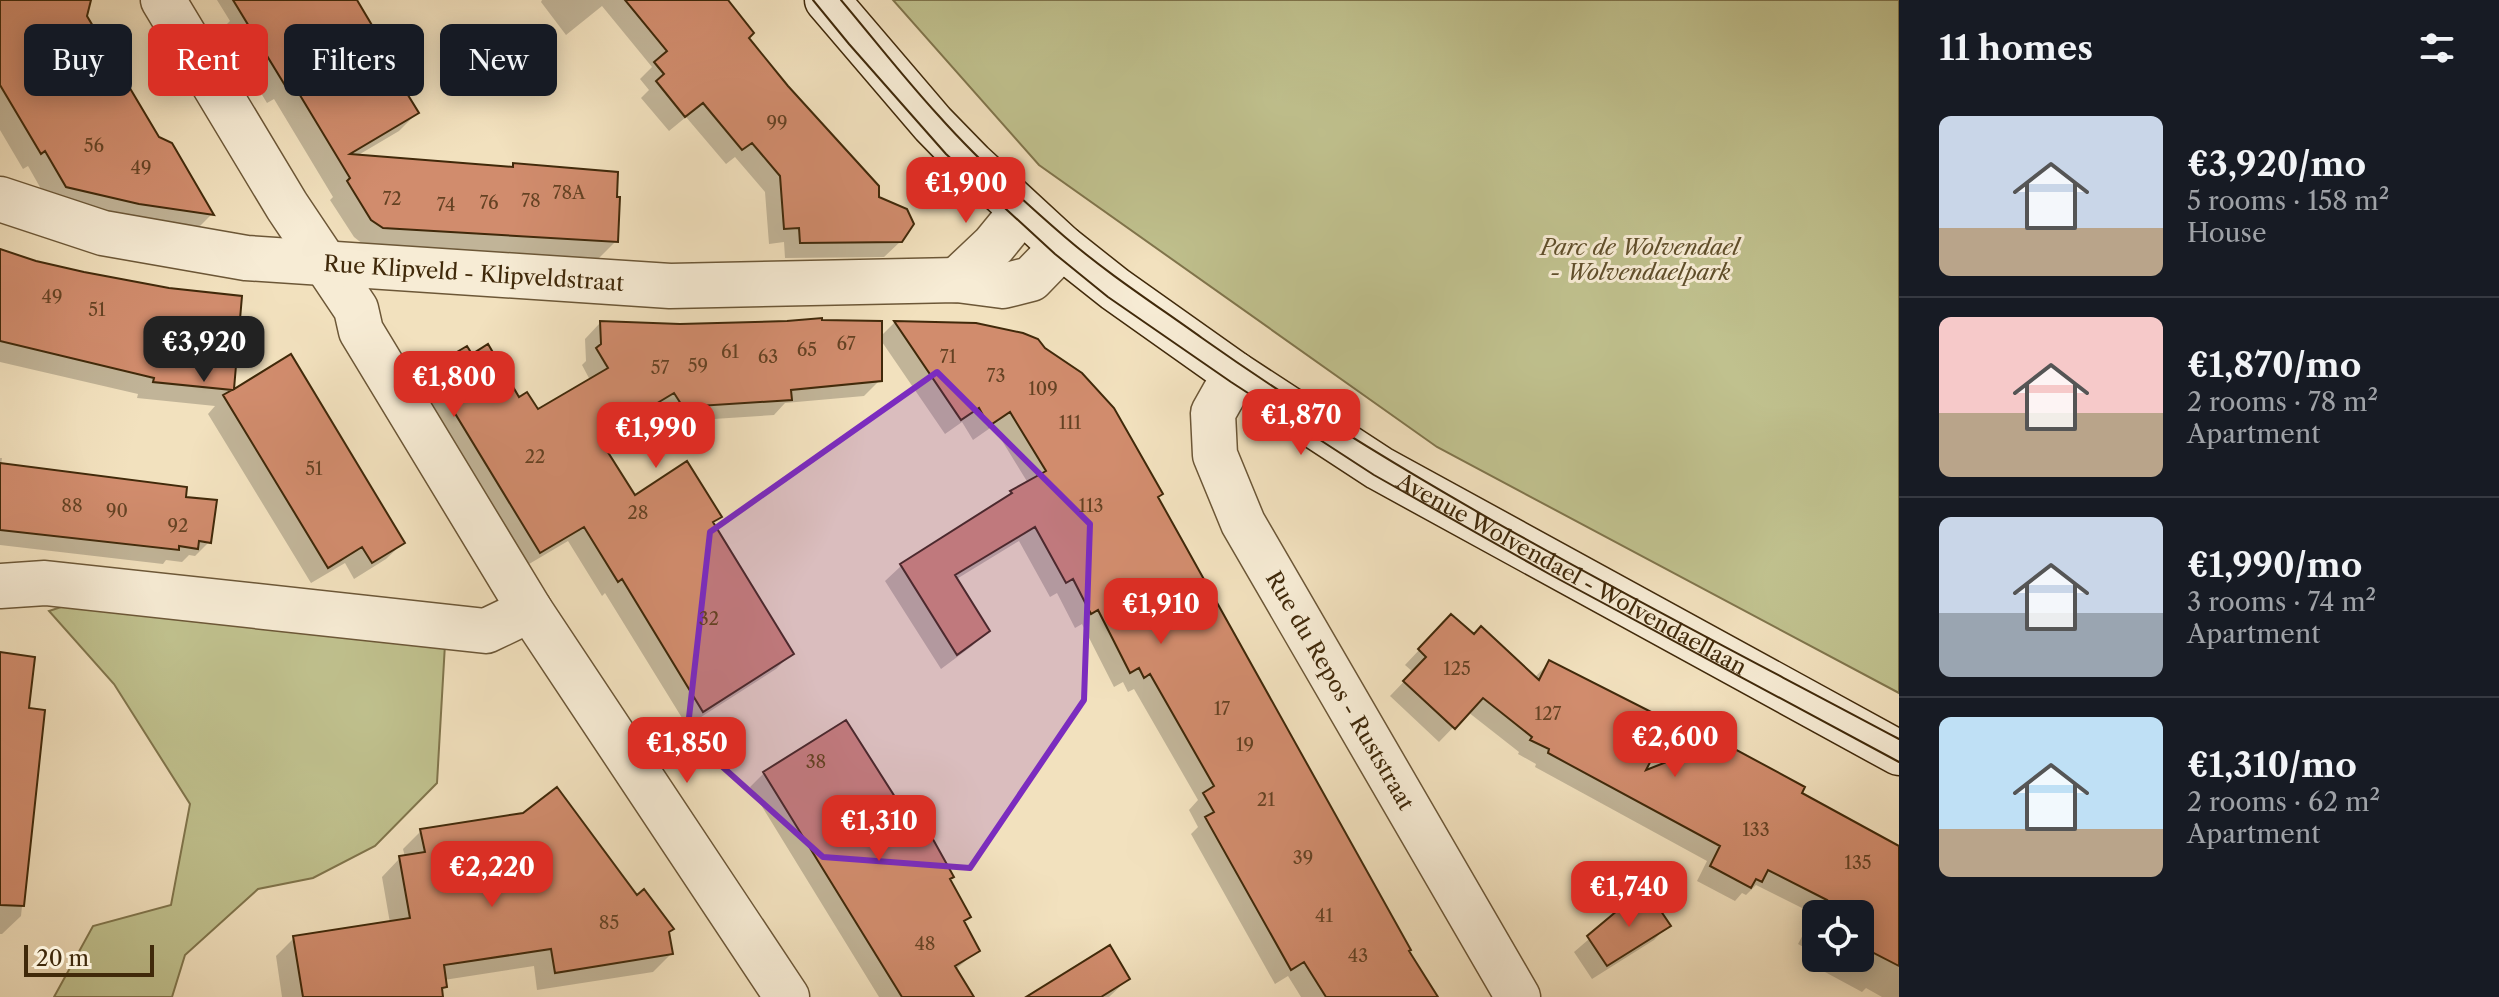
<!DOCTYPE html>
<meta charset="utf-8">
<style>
:root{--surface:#171b24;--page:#20242c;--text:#f1f3f6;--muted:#9ea1a6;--line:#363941;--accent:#d93025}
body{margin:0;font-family:"Libre Caslon Text",serif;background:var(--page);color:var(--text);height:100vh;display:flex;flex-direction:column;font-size:30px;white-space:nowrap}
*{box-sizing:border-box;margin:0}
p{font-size:26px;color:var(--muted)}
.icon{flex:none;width:44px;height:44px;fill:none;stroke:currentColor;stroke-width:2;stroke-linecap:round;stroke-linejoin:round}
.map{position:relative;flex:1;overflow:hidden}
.side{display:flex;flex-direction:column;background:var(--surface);width:600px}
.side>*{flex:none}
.hud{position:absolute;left:24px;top:24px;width:760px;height:72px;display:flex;gap:16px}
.buttons{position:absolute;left:1802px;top:900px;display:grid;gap:16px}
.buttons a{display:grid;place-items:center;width:72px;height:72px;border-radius:12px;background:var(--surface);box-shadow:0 4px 20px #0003;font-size:40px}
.scale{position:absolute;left:24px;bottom:20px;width:130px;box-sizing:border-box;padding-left:8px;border:4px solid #40290a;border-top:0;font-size:22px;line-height:28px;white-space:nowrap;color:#40290a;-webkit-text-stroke:6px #f7ecd5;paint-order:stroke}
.price{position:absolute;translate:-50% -68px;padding:0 18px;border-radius:16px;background:var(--accent);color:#fff;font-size:26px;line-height:52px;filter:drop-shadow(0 2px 4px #0008)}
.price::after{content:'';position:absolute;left:50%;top:48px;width:24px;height:18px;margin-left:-12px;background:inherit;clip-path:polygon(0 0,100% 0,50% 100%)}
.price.active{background:#222;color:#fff}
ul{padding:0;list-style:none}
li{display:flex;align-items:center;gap:24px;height:200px;padding:0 40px}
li+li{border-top:2px solid var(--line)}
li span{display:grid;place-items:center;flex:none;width:224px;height:160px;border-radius:12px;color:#555}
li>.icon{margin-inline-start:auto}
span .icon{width:96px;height:96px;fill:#fffc;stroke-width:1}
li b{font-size:34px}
h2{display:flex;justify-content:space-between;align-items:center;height:96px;padding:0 40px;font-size:34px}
.tag{padding:0 28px;border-radius:12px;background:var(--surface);box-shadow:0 4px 20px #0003;font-size:28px;line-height:72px}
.tag.active{background:var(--accent);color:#fff}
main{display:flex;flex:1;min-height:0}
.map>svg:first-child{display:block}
.green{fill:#c0c18e;stroke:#80754c;stroke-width:2}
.shadow{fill:#0003}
.building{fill:#d18c6d;stroke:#40290a;stroke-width:2}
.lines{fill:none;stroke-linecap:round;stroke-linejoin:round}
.street-casing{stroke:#6c5737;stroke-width:47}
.secondary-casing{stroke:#40290a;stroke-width:47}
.street{stroke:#f7ecd5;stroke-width:44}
.secondary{stroke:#f7ecd5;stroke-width:44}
.tram{stroke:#40290a;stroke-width:2}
.marked{fill:#7b2cbf;fill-opacity:0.2;stroke:#7b2cbf;stroke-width:6;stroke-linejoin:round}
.labels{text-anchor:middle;stroke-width:6;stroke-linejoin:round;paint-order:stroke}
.number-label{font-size:18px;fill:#644223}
.park-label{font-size:22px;font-style:italic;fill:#604f2b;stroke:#f7ecd5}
.street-label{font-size:22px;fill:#40290a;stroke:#f7ecd5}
</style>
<main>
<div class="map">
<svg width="1899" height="997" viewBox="0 0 1899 997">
<rect width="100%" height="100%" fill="#f2e1be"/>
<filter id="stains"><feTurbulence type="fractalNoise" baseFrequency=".0025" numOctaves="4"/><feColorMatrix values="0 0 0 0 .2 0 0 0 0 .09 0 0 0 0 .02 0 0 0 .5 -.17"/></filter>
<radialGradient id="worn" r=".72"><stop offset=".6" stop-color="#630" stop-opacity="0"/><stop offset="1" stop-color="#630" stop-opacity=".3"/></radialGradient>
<path class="green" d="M893,0H1899V693L1437,447L1039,165Z
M79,601L445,644L437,783L375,846L313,878L258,889L185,955L172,997H54L93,926L171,905L190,804L114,684L49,611Z"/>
<path class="shadow" d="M0,0H82L84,16L147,122L212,214L195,231L49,203L28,166L23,169L0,130Z
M217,0H355L369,36L417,113L399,131L355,157L511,169L514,165L616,241L598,259L364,245L354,237L330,200L333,197L274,99L267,103L222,29L230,21Z
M542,0H714L877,198L901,241L884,257L785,258L784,242L769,244L765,192L735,157L726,164L686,117L669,131L641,98L649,90L640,79L652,67L602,6L566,35L541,2Z
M0,250L36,263L169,290L239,298L232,392L403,543L386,559L354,579L345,563L311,583L208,414L215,406L137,398L138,394L0,362Z
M600,323L880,337L894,323L976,325L1157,498L1435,997H1301L1288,976L1275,984L1191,834L1198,827L1189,810L1198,800L1134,689L1128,692L1123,682L1114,687L1082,624L1075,628L1057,593L1050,597L1019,541L955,580L987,630L972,646L941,669L885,581L901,566L1028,483L993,426L973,440L962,422L945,434L880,339V380L864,396L785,403L774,415L667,422L658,408L600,443L634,498L719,516L712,524L791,654L776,669L687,726L605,593L602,596L568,541L524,567L414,386L429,371L471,357L519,400L537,412L590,380L582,365L586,361L585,339Z
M0,458H2L1,465L209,542L195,556L189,555L182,562L166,560L163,564L0,545Z
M1437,631L1473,637L1534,678L1549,663L1642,774L1799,794L1899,848V997H1882L1866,988L1862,992L1825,972L1831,962L1824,958H1860V914H1816V954L1798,944L1814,914L1756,885L1746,895L1742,893L1735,901L1697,881L1707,861L1535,767L1536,764L1518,754L1519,752L1468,712L1439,742L1390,696L1413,672L1405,665Z
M0,672L27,710L42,712L21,916L2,934H0Z
M764,773L948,880L969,916L962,923L978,950L955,970L972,997H879L750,787Z
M421,831L637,898L667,933L671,954L653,972L537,990L534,966L444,980L445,987L440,991L441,997H282L276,956L294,938L390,923L382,877L400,858L405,857L403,849Z
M1645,891L1668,925L1654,940L1592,979L1574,952Z
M1128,979L1109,997H1043Z"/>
<path class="building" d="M0,0H91L87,16L159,137L172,143L214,215L139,204L66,187L45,151L41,154L0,85Z
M233,0H357L376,32L371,35L419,113L350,154L513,167V163L618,172L617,197H620L618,242L383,228L371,220L347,181L350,178L292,82L286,87Z
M625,0H728L754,33L749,38L788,86L879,186V197L907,209L914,224L902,242L800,243L799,228L784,229L780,176L752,143L742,150L703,103L685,117L656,81L664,74L654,62L667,51Z
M0,249L36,261L84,272L169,288L242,296L234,389L291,354L405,543L372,563L362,547L328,568L223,395L232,390L153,382L154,378L0,341Z
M822,318V320L882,321V381L791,390L792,400L683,407L674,393L599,438L635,495L687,461L722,517L713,522L794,654L703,712L622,579L618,582L584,527L540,553L428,369L467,346L472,354L488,344L519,397L527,392L538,409L608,368L596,348L601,344L600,321L680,324L787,321Z
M894,321L976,323L1023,333L1038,339L1045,348L1082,373L1114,408L1163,494L1158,497L1411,950L1409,951L1438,997H1326L1304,962L1291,970L1205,817L1214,812L1203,793L1214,786L1150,674L1144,678L1139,668L1130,673L1098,610L1091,614L1073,579L1066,583L1035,527L955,575L990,631L957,655L900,564L1012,493L1010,491L1046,471L1010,412L989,426L979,408L961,420Z
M0,463L187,487L186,497L217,500L211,543L199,541L198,549L179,546V550L0,530Z
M1451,614L1474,634L1481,626L1539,680L1549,660L1671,722L1646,770L1720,741L1805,787L1802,793L1899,846V966L1860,946V914H1819L1827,900L1768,870L1762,882L1756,879L1751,888L1710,866L1720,846L1548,753L1549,749L1530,740L1532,737L1483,698L1455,729L1403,681L1426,657L1418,649Z
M0,652L35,657L29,708L45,710L24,906L0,905Z
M846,720L911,822L920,816L954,877L950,879L971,917L964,921L980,951L955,966L974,997H902L763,772Z
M557,787L637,895L644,889L674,929L669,932L673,954L555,973L551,949L444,965L447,987L442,988L443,997H303L293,936L410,918L399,856L425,852L420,829L523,813Z
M1636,895H1650L1671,926L1607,966L1587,936Z
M1110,945L1130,979L1101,997H1026Z"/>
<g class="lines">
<defs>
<g id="street">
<path d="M163,0L287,206L356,309L361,331L530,610L787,997"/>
<path id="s1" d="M0,199L103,233L246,258L670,286L957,280L1003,286L1031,279L1062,247"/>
<path d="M957,280L994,245L1021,212"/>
<path id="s2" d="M1235,374L1213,413L1215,455L1243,523L1518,997"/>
<path d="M0,586L45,583L486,631L530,610"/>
</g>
<g id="secondary">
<path id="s3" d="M827,0L933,124L972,164L1062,247L1115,289L1235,374L1379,468L1899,753"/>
</g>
</defs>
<use href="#street" class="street-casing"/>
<use href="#secondary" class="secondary-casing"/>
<use href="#street" class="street"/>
<use href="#secondary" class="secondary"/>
<path class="tram" d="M813,0L849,44L946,154L1055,254L1108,297L1231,382L1374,475L1551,575L1899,762
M841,0C873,38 904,78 938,115C977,159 1021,199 1065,237C1108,274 1156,305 1202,338C1421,493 1663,613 1899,739"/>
</g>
<path class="marked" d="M937,372L1090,524L1084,700L970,868L823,857L687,735L710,532Z"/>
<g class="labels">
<g class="number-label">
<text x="777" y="129">99</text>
<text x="94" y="152">56</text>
<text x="141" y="174">49</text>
<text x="569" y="199">78A</text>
<text x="392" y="205">72</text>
<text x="531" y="207">78</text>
<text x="489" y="209">76</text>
<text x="446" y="211">74</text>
<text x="52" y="303">49</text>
<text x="97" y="316">51</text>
<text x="846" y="350">67</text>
<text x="807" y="356">65</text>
<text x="730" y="358">61</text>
<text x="768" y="363">63</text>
<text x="948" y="363">71</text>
<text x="698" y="372">59</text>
<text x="660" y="374">57</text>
<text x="996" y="382">73</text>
<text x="1043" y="395">109</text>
<text x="1070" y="429">111</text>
<text x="535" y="463">22</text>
<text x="314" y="475">51</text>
<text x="72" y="512">88</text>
<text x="1091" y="512">113</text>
<text x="117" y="517">90</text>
<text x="638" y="519">28</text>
<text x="178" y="532">92</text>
<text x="709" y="625">32</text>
<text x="1457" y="675">125</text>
<text x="1222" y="715">17</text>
<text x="1548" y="720">127</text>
<text x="1245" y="751">19</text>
<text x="816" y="768">38</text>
<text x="1266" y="806">21</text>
<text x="1756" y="836">133</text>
<text x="1303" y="864">39</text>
<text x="1858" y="869">135</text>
<text x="1324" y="922">41</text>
<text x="609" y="929">85</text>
<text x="925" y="950">48</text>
<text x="1358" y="962">43</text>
</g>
<g class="park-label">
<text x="1640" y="255">Parc de Wolvendael<tspan x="1640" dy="25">- Wolvendaelpark</tspan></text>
</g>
<g class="street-label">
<text dy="8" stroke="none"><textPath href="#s1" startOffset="482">Rue Klipveld - Klipveldstraat</textPath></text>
<text dy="8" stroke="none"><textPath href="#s3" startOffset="948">Avenue Wolvendael - Wolvendaellaan</textPath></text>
<text dy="8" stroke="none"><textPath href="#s2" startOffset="354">Rue du Repos - Ruststraat</textPath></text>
</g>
</g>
<rect width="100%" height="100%" filter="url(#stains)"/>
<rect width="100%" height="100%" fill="url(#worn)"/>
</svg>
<div class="buttons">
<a><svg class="icon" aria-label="locate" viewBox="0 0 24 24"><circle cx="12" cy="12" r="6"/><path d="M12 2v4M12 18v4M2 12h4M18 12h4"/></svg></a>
</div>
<div class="scale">20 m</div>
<b class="price" style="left:966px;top:225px">€1,900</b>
<b class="price active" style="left:204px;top:384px">€3,920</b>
<b class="price" style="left:454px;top:419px">€1,800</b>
<b class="price" style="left:1301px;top:457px">€1,870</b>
<b class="price" style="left:656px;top:470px">€1,990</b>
<b class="price" style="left:1161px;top:646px">€1,910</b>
<b class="price" style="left:1675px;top:779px">€2,600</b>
<b class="price" style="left:687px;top:785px">€1,850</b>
<b class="price" style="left:879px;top:863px">€1,310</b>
<b class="price" style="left:492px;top:909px">€2,220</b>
<b class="price" style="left:1629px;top:929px">€1,740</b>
<div class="hud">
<a class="tag">Buy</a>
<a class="tag active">Rent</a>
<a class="tag">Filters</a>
<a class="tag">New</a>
</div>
</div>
<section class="side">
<h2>11 homes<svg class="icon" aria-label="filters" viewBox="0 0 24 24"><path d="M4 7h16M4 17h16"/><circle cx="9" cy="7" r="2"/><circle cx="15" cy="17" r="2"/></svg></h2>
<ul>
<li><span style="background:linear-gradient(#c9d6e8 70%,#b9a48a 0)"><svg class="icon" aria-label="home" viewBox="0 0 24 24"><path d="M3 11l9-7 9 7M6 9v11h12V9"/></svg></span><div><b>€3,920/mo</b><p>5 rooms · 158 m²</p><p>House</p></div></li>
<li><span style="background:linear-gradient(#f6c9c9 60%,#b9a48a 0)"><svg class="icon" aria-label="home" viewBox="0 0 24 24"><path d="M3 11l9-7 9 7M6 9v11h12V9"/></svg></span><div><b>€1,870/mo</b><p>2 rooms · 78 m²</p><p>Apartment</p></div></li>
<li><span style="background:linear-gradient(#c9d6e8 60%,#9aa5b1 0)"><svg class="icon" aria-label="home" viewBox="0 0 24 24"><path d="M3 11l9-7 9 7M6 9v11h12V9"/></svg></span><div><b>€1,990/mo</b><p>3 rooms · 74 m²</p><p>Apartment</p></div></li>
<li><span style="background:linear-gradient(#bfe0f5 70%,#b9a48a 0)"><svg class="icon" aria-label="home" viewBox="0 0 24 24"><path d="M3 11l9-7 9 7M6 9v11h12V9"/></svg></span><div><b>€1,310/mo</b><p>2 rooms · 62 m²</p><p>Apartment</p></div></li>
</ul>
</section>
</main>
